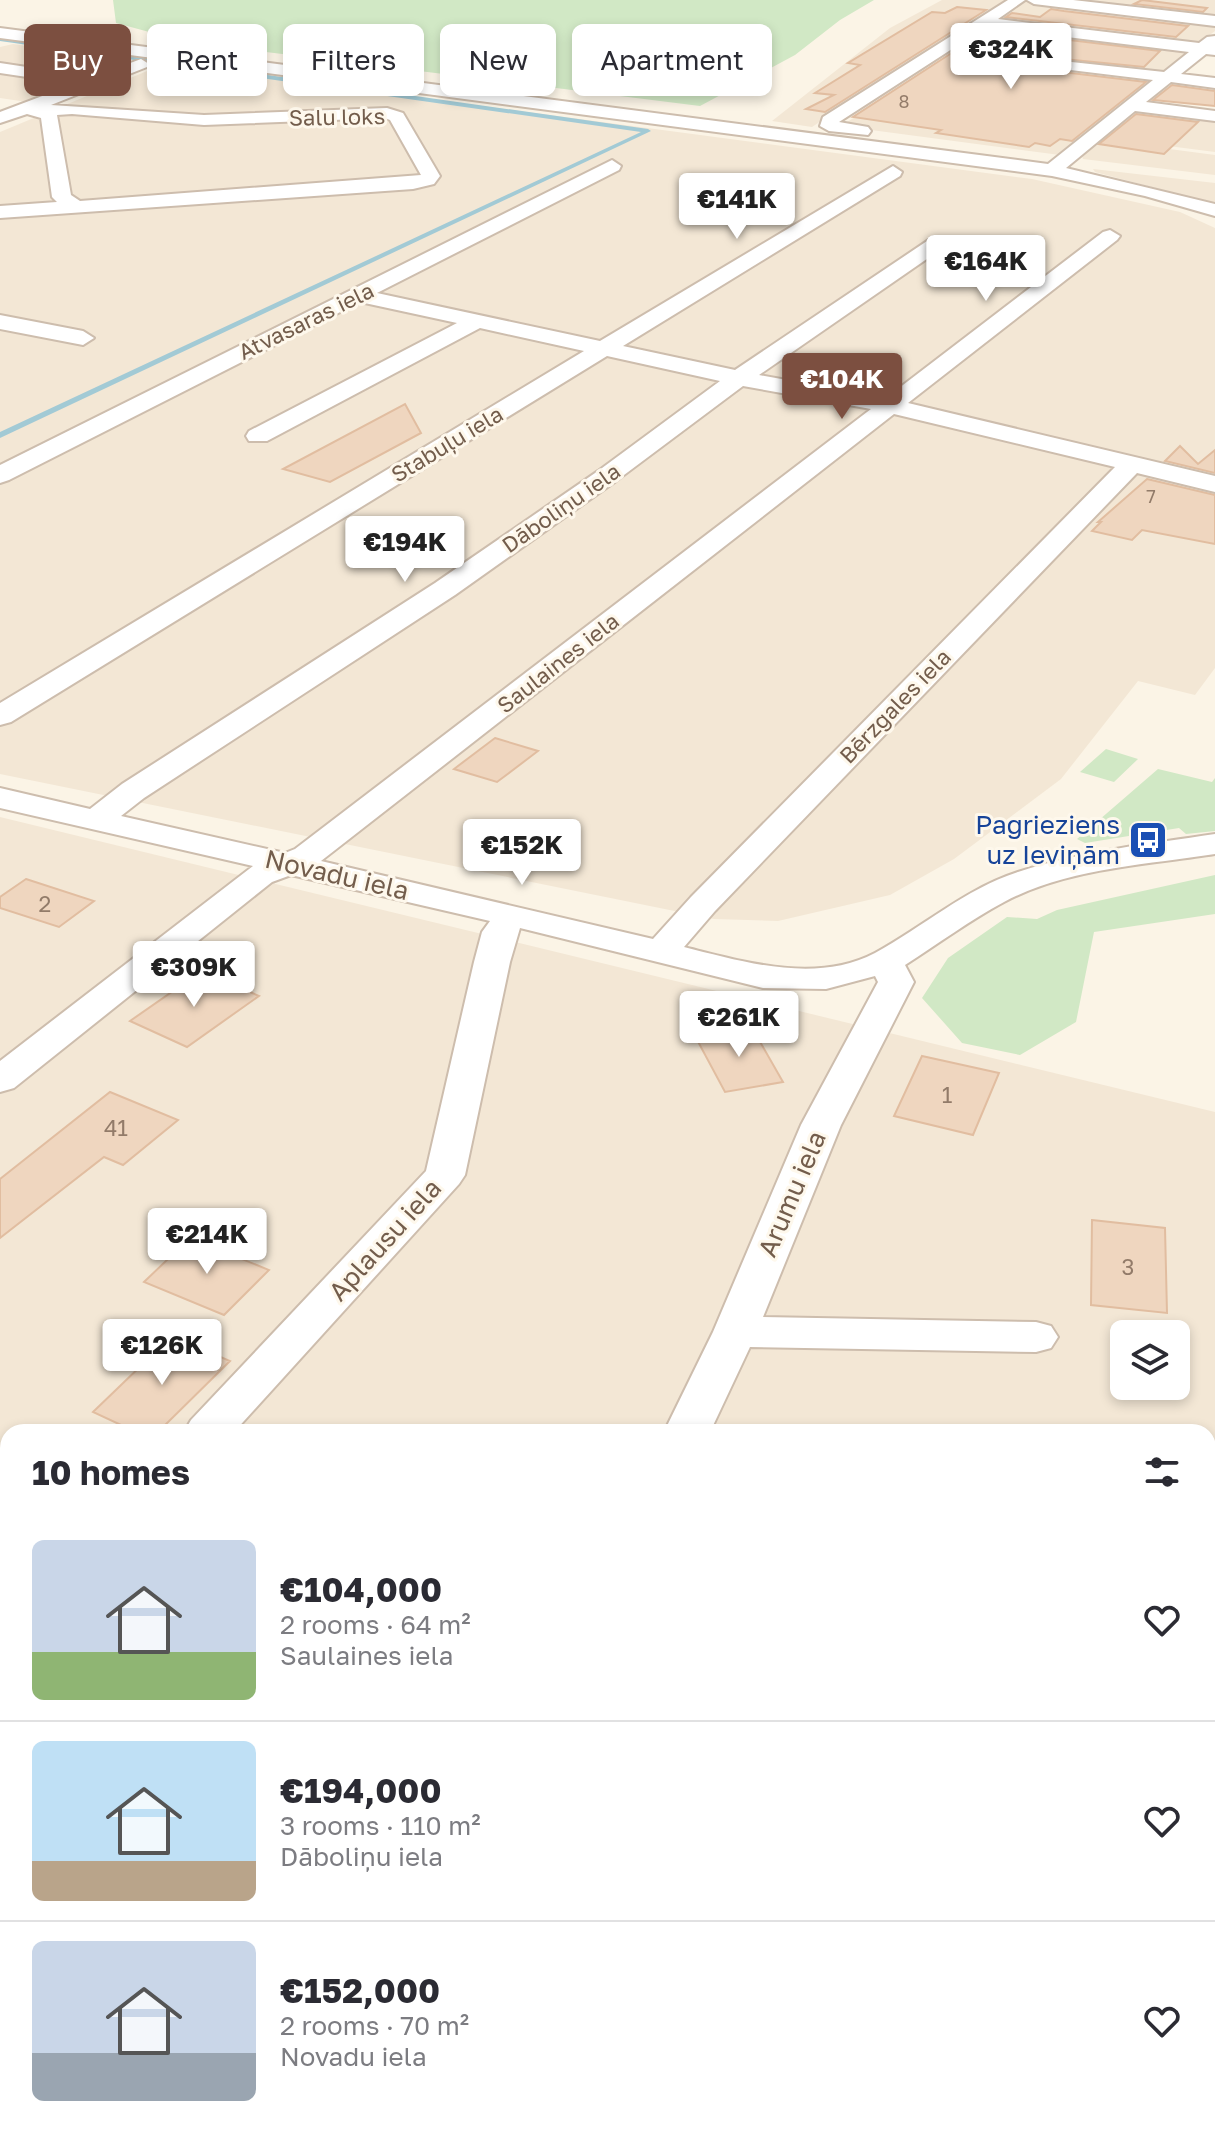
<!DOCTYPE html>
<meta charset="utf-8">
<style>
:root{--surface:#fff;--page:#f2f2f3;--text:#2b2b33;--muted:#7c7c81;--line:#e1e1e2;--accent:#7c4f40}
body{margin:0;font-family:"Golos Text",sans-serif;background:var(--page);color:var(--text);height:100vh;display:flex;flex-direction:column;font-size:30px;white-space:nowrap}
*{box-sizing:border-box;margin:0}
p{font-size:26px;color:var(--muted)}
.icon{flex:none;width:44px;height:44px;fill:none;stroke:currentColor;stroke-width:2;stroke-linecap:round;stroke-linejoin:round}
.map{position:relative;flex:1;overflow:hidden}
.side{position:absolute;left:0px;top:1424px;width:1216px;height:712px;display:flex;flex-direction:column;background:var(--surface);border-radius:24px 24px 0 0;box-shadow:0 4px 12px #0003}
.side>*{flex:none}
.top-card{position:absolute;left:24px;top:24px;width:800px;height:72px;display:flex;gap:16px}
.tools{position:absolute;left:1110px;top:1320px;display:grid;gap:16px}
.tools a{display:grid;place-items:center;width:80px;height:80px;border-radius:12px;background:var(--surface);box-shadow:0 4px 12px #0003;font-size:40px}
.price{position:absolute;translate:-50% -68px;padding:0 18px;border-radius:8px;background:#fff;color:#222;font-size:26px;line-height:52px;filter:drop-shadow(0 2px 4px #0008)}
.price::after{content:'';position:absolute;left:50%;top:48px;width:24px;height:18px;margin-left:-12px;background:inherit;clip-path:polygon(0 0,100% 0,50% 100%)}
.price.on{background:var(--accent);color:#fff}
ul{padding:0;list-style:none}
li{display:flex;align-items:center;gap:24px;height:200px;padding:0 32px}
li+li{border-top:2px solid var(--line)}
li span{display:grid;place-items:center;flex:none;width:224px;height:160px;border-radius:12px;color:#555}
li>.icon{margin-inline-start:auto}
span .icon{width:96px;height:96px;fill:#fffc;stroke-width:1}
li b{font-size:34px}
h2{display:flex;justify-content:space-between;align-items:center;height:96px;padding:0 32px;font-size:34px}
.tag{padding:0 28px;border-radius:12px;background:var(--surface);box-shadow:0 4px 12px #0003;font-size:28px;line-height:72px}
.tag.on{background:var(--accent);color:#fff}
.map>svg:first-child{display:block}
.residential{fill:#f3e7d5;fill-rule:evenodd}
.green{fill:#d1e8c5}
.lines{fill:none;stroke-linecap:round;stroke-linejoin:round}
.stream{fill:#a2cad5;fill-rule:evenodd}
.building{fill:#efd6bf;stroke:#e1bda0;stroke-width:2}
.minor-casing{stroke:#cdbdad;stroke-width:4}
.minor{fill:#fff;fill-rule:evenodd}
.labels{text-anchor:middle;stroke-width:6;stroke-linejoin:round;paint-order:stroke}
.far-number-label{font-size:18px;fill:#927b69}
.far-street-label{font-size:22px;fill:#735d4c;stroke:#fef8ec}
.number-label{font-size:22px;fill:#927b69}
.transit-label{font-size:26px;fill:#164399;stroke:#fef8ec;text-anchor:end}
.street-label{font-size:26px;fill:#735d4c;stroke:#fef8ec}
</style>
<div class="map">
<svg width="1215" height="2136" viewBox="0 0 1215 2136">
<rect width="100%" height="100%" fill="#fbf4e6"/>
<path class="residential" d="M942,0H1010L967,23L812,127L772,121L890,28Z
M1026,0L1215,22V31L1196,45L995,21Z
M1043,0H1215V19Z
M995,27L1188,51L1161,74L957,51Z
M13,44L53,50L64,75L0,66V47Z
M164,64L1032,179L1180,212L1215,228V668L1195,695L1138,681L1061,779L954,859L890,895L778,921L714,919L0,774V132Z
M0,71L66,80L70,84L27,102L0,98Z
M1142,108L1215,117V152L1106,138Z
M866,110L1083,138L1060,155L841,126Z
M1101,140L1215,155V175L1083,159L1082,156Z
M1093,169L1215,183V204L1095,172Z
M0,817L1215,1112V2136H0ZM1124,1334H1176V1386H1124ZM8,1432H1208V2128H8Z"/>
<path class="green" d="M113,0H874L840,20L795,55L700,106L186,42L116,23Z
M1106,749L1138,759L1114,782L1080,772Z
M1158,769L1212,782L1215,778V831L1186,834L1179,828L1085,843L1077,839Z
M1215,875V914L1094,932L1076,1022L1020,1055L962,1043L922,998L948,958L1007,917L1037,919L1057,910Z"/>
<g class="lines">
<path class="stream" d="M0,37L648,129L651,131L0,438V432L641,132L0,41Z"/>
</g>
<path class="building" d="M1142,0L1207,8L1203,12L1134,4Z
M957,7L986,10L825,112L806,109L834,95L815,93L860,65L848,63L932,12L945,13Z
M1051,9L1064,11L1188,26L1176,37L1006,17L1012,13L1040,17Z
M987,30L1160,51L1144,67L1013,54V64L1021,67L1146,82L1072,141L1060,139L1050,146L1035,143L1029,147L936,133L941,130L853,117Z
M1172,85L1215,91V106L1153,100Z
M1136,114L1198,122L1164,154L1099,144Z
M405,404L421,433L330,482L283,469Z
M1180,446L1198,464L1215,450V473L1165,461Z
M1147,479L1215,495V544L1142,530L1132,540L1092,531L1101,522H1098Z
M495,738L538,751L497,782L454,769Z
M26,879L94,901L59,927L0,908V897Z
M202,971L259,996L187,1047L130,1021Z
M751,1026L783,1082L725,1092L695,1036Z
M922,1056L999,1073L973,1135L894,1116Z
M110,1092L178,1120L123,1165L104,1157L0,1238V1179Z
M1092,1220L1165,1228L1167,1313L1091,1305Z
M190,1238L269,1270L224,1315L144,1282Z
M172,1336L230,1361L158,1432H136L93,1412Z"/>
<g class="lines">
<defs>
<path id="minor" d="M1008,0H1025L998,19L1199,43L1207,37L1215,36V55L1206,54L1181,74L1215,78V88L1171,82L1146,102L1215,111V121L1135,111L1066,168L1215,204V216L1145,196L1052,176L0,38V28L1048,164L1153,80L1021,64L1015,62V56L1164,72L1189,52L986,27L839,122L868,127L871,131L868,135L829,131L820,126L823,117Z
M1027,0H1073L1215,16V26L1034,4Z
M141,59L149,64L147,67L51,105L204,115L387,108L403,113L440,176L434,184L413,189L0,218V206L57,202L52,197L41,118L27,114L0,123V112L74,84L0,73V63L93,77ZM72,114L204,125L385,118L390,120L421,175L80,201L71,195L57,115Z
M612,160L621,166L619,170L377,293L600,341L893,166L902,172L900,176L623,346L735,370L933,237H947L950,241L947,245L759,375L886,398L1103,232L1110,230L1120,236L1117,240L908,403L1215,476V492L1137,473L715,911L684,947C744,962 816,984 875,953C923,927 965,889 1018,872C1081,851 1149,844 1215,834V854C1146,865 1067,868 1004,902C970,920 938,944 905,965L914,982L841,1125L763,1317L1036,1322L1051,1326L1058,1337L1051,1348L1036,1352L750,1347L710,1432H664L713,1332L801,1125L878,982L875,976L826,989L763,988L520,928L510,962L465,1175L459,1184L234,1432H184L191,1420L426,1171L474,962L482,932L490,921L291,875L272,882L14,1088L0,1092V1061L253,866L0,808V788L90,809L122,784L435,583L598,471L720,381L607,356L11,722L0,725V703L584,351L480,328L267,441H249L246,436L249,431L457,323L360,302L9,480L0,483V465ZM743,386L871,409L295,849L285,853L121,816L144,798L455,595L616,481ZM894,414L1115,467L691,897L653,939L321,861Z
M0,315L83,331L94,338L83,345L0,329Z
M8,1620V1666L0,1668V1623Z
M94,2128H158L155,2136H90Z"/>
</defs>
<use href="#minor" class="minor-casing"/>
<use href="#minor" class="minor"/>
</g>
<defs>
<symbol id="bus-square" viewBox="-11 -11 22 22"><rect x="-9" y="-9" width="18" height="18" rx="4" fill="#1a4fb4" stroke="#fef8ec"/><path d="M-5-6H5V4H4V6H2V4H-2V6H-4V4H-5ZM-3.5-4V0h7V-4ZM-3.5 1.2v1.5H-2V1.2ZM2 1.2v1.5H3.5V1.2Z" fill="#fff"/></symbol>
</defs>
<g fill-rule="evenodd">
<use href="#bus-square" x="1126" y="818" width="44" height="44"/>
</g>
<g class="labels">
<g class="far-number-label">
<text x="904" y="108">8</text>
<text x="1151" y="503">7</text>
</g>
<g class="far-street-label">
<text transform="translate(337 117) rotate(-1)" y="8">Salu loks</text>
<text transform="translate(306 321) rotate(-26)" y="8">Atvasaras iela</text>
<text transform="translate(447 444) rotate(-31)" y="8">Stabuļu iela</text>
<text transform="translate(561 508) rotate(-35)" y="8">Dāboliņu iela</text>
<text transform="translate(558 663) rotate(-38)" y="8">Saulaines iela</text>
<text transform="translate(895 706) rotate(-46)" y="8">Bērzgales iela</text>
</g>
<g class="number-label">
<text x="45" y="912">2</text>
<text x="947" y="1103">1</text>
<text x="116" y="1136">41</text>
<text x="1128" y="1275">3</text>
</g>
<g class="transit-label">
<text x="1120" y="834">Pagrieziens<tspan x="1120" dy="30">uz Ieviņām</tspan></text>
</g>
<g class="street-label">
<text transform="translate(337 875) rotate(13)" y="9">Novadu iela</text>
<text transform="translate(792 1194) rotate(-67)" y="9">Arumu iela</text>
<text transform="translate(385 1240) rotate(-48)" y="9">Aplausu iela</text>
</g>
</g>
</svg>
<div class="tools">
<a><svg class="icon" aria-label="layers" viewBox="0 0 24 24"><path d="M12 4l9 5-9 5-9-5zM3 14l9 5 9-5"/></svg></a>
</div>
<b class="price" style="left:1011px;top:91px">€324K</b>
<b class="price" style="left:737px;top:241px">€141K</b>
<b class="price" style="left:986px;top:303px">€164K</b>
<b class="price on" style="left:842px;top:421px">€104K</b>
<b class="price" style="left:405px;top:584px">€194K</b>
<b class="price" style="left:522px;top:887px">€152K</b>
<b class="price" style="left:194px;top:1009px">€309K</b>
<b class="price" style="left:739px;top:1059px">€261K</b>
<b class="price" style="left:207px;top:1276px">€214K</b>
<b class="price" style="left:162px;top:1387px">€126K</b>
<div class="top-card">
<a class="tag on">Buy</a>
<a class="tag">Rent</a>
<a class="tag">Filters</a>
<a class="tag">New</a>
<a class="tag">Apartment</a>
</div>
<section class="side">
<h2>10 homes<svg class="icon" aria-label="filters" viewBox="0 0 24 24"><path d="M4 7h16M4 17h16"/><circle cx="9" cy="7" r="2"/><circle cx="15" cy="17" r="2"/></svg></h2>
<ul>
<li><span style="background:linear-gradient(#c9d6e8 70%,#8fb573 0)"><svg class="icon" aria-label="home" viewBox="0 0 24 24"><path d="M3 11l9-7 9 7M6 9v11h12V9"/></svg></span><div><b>€104,000</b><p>2 rooms · 64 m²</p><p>Saulaines iela</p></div><svg class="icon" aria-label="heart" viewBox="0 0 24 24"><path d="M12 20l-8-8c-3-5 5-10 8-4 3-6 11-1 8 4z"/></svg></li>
<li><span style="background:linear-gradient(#bfe0f5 75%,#b9a48a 0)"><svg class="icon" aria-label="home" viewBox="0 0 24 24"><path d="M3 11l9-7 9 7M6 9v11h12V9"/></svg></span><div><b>€194,000</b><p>3 rooms · 110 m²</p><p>Dāboliņu iela</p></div><svg class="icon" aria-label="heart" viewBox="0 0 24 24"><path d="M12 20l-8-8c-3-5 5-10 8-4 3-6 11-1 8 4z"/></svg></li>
<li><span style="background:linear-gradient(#c9d6e8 70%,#9aa5b1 0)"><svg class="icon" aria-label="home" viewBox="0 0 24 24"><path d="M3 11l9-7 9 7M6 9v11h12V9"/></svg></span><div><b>€152,000</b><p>2 rooms · 70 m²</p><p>Novadu iela</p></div><svg class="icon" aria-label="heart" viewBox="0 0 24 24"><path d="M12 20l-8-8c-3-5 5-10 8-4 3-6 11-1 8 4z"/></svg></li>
</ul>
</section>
</div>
